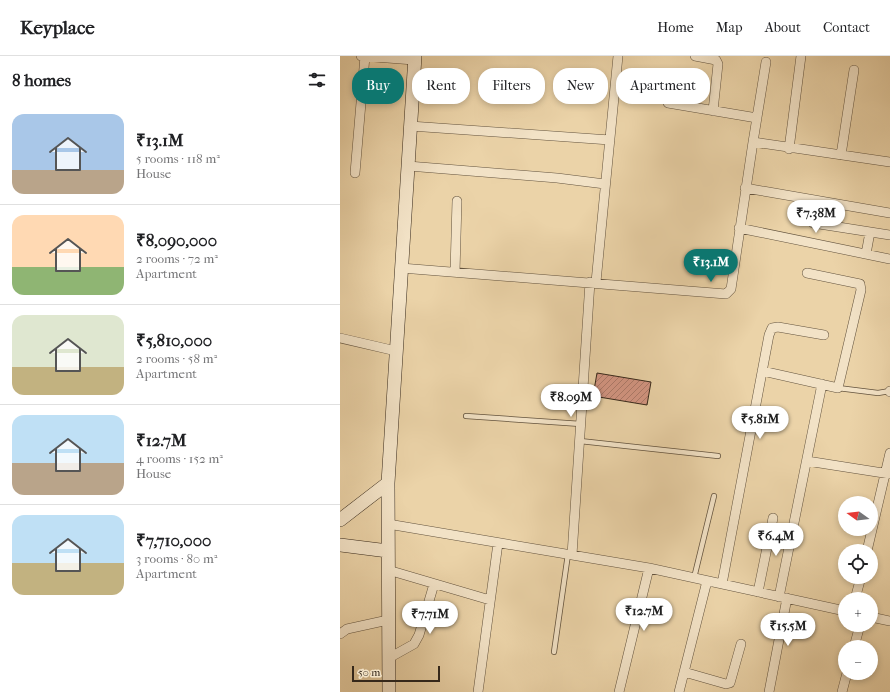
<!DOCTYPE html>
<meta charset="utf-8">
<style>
:root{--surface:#fff;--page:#f2f2f2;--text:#202124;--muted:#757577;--line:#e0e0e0;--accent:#0f766e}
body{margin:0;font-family:"IM FELL French Canon",serif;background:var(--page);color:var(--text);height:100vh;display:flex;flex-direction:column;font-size:15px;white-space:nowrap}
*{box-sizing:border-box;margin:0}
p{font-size:13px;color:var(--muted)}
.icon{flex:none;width:22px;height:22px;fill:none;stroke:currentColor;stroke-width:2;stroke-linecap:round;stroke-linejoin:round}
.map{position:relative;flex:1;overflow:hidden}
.side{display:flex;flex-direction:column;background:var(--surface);width:340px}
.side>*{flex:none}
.top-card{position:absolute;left:12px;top:12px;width:380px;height:36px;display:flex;gap:8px}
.needle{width:26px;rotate:285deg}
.buttons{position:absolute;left:498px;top:440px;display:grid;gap:8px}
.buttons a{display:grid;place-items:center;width:40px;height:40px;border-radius:50%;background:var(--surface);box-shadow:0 2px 6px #0003;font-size:20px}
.scale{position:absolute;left:12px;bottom:10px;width:88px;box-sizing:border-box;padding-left:4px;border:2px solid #36281a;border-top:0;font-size:11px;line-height:14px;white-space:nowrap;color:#36281a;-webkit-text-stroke:3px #f2e2c6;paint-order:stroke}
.price{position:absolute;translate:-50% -34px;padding:0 9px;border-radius:14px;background:#fff;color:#222;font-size:13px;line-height:26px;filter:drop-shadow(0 1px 2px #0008)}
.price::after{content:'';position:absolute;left:50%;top:24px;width:12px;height:9px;margin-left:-6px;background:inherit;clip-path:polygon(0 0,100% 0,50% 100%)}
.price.active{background:var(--accent);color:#fff}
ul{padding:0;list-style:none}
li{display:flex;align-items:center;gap:12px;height:100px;padding:0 12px}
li+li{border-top:1px solid var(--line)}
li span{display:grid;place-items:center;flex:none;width:112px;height:80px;border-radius:12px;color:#555}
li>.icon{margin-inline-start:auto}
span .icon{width:48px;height:48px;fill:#fffc;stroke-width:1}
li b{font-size:17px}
h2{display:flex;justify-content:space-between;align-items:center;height:48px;padding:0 12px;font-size:17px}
.chip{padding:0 14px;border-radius:16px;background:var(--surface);box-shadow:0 2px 6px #0003;font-size:14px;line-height:36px}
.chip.active{background:var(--accent);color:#fff}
header{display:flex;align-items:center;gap:24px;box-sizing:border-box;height:56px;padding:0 20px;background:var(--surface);border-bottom:1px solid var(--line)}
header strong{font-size:19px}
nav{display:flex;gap:22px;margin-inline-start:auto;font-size:14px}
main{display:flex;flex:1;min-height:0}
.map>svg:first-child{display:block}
.building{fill:url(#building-hatch);stroke:#36281a}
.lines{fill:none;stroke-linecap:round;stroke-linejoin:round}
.lane-casing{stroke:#63533e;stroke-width:6}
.street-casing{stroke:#63533e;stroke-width:10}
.secondary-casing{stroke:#36281a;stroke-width:14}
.lane{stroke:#f2e2c6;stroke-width:4.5}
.street{stroke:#f2e2c6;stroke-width:9}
.secondary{stroke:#f2e2c6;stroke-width:13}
</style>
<header>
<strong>Keyplace</strong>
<nav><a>Home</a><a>Map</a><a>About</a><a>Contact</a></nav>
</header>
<main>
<section class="side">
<h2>8 homes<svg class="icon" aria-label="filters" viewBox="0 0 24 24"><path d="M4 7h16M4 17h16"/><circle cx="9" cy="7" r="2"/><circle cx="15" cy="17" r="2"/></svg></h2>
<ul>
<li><span style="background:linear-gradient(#a9c7e8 70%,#b9a48a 0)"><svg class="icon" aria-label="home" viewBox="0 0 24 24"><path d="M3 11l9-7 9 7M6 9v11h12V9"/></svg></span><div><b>₹13.1M</b><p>5 rooms · 118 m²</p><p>House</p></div></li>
<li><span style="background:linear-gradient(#ffd9b3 65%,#8fb573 0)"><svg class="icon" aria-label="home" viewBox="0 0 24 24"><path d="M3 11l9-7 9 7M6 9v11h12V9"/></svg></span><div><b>₹8,090,000</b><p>2 rooms · 72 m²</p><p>Apartment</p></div></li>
<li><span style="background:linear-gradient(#dfe7d0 65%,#c2b280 0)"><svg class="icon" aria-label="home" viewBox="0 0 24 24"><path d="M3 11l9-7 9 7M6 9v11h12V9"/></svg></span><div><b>₹5,810,000</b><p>2 rooms · 58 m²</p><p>Apartment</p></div></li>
<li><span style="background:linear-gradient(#bfe0f5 60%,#b9a48a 0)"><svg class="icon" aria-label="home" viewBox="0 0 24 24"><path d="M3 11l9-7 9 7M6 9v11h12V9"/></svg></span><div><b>₹12.7M</b><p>4 rooms · 152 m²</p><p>House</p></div></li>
<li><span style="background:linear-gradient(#bfe0f5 60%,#c2b280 0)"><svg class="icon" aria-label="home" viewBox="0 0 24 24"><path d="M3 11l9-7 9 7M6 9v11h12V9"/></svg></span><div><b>₹7,710,000</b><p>3 rooms · 80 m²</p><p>Apartment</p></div></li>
</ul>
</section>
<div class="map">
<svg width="550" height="636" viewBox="0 0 550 636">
<defs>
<pattern id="building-hatch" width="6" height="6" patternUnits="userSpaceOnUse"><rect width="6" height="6" fill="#d49683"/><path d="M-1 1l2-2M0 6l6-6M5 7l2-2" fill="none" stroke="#ad7a6a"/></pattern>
</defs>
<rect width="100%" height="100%" fill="#ebd3a8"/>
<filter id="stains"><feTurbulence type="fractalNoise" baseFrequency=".005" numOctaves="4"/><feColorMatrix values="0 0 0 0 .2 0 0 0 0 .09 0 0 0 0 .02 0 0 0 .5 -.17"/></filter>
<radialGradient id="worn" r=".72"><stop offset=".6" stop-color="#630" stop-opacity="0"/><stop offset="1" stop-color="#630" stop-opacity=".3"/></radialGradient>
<path class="building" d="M257,317L311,326L307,349L253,340Z"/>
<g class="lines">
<defs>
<path id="lane" d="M498,332L538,337L550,335
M126,360L241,368
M240,385L378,400
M354,522L374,440
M214,596L228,498"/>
<path id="street" d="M21,0L74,4
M355,0L376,4L378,8L373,55
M328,47L417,62
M70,70L270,84
M413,86L426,6
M449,93L461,0
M501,99L514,14
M68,110L217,122L265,128
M15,117L25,0
M405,132L550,157
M473,167L550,179
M399,172L550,203
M526,198L530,176
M61,212L386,238L391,233L413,86L550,106
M115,216L117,145
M256,226L278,0
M0,282L56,295
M422,315L498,332L521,234L520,228L467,217
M550,335V336
M467,405L550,418
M48,468L309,512L505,555
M527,495L550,397
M232,499L250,226
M48,514L150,544
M382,528L429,279L432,272L438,271L484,279
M418,536L433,462
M439,541L482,328
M515,543L521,521
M531,561L550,565
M0,578L7,573L48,564
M514,591L520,569
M49,602L74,588L79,579L94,528
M344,616L386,628L390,627L401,588
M138,636L158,487
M279,636L309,512
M339,636L367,525
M429,636L447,542
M502,636L507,617"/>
<path id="secondary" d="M0,464L48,427
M0,489L48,495
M49,636L48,427L75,0"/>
</defs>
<use href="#lane" class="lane-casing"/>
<use href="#street" class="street-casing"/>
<use href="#secondary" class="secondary-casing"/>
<use href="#lane" class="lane"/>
<use href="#street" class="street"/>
<use href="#secondary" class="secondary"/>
</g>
<rect width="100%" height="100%" filter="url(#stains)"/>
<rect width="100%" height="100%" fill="url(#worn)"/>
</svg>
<div class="buttons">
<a><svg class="needle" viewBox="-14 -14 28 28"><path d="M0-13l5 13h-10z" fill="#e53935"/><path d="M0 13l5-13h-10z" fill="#757577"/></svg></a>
<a><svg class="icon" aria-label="locate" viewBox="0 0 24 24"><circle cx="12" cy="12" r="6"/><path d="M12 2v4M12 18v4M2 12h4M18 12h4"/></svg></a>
<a>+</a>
<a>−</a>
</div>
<div class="scale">50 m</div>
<b class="price" style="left:476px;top:178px">₹7.38M</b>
<b class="price active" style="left:371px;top:227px">₹13.1M</b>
<b class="price" style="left:231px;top:362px">₹8.09M</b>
<b class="price" style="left:420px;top:384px">₹5.81M</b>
<b class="price" style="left:436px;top:501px">₹6.4M</b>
<b class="price" style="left:304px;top:576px">₹12.7M</b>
<b class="price" style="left:90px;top:579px">₹7.71M</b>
<b class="price" style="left:448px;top:591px">₹15.5M</b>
<div class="top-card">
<a class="chip active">Buy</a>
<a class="chip">Rent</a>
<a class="chip">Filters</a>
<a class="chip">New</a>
<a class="chip">Apartment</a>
</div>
</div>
</main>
